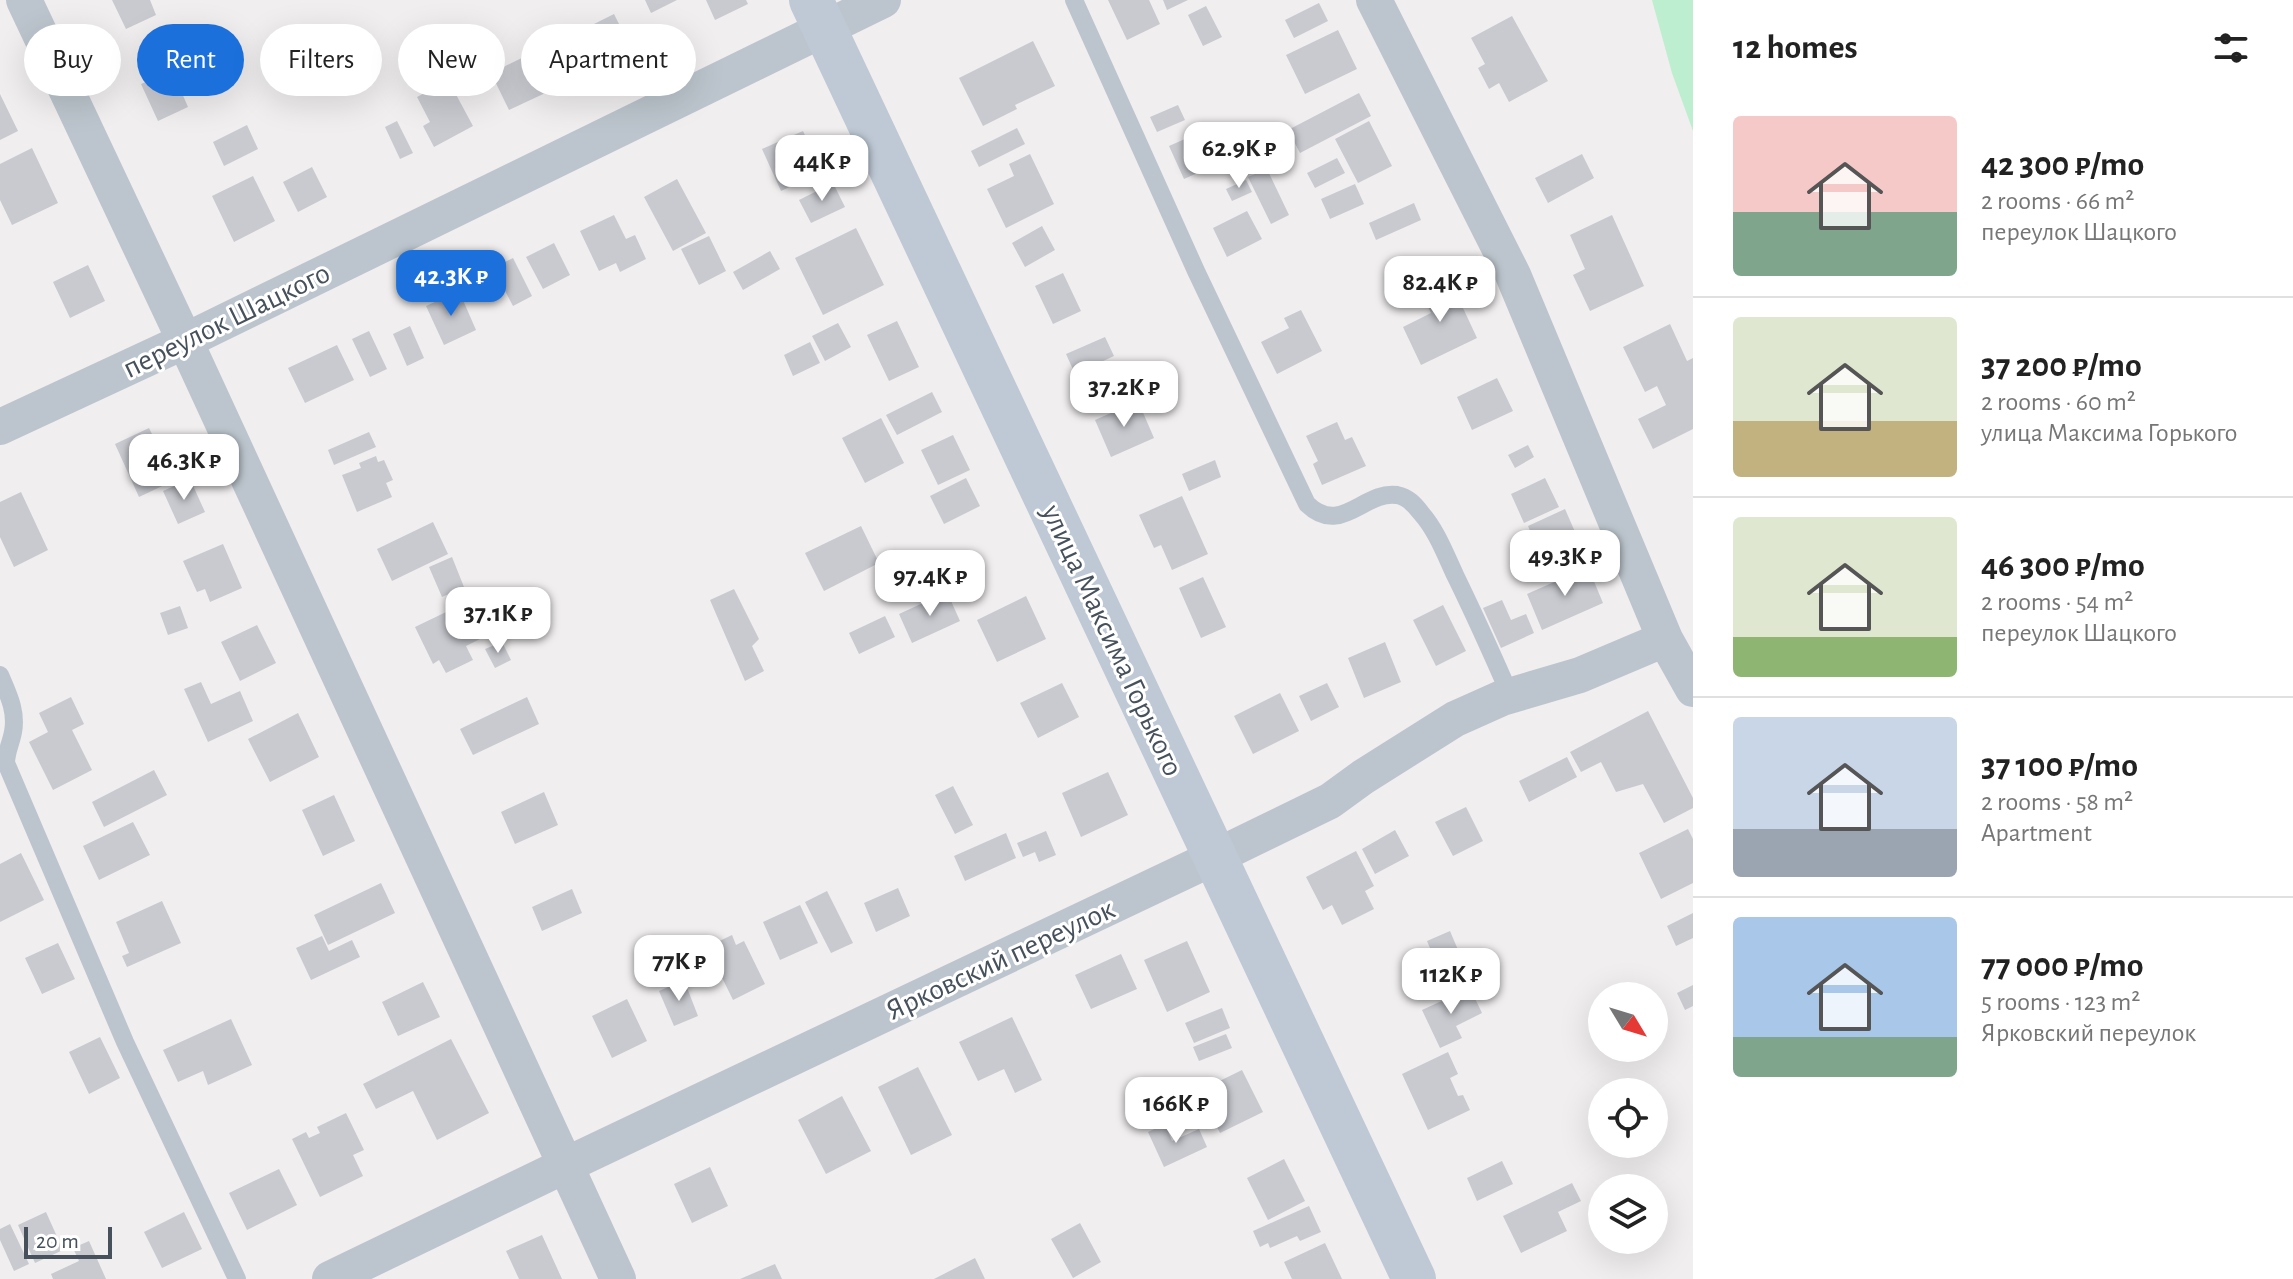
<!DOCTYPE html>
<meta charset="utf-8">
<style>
:root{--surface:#fff;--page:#f2f2f2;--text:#222;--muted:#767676;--line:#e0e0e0;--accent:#1c70dc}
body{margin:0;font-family:"Alegreya Sans",sans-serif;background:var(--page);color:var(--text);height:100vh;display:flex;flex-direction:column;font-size:30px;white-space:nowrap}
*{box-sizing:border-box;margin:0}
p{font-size:26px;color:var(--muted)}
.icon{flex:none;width:44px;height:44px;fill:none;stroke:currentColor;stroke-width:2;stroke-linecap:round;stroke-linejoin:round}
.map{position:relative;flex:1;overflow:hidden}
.side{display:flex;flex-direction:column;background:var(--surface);width:600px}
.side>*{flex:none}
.hud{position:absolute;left:24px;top:24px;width:760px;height:72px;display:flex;gap:16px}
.needle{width:52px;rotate:128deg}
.fabs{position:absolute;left:1588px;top:982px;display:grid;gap:16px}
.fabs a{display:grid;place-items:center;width:80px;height:80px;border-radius:50%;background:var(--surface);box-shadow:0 8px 32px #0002;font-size:40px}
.scale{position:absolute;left:24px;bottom:20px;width:88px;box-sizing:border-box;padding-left:8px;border:4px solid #46515b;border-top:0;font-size:22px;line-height:28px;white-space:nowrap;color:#46515b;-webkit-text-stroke:6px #fff;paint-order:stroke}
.price{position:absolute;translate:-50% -68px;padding:0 18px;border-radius:16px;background:#fff;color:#222;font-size:26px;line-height:52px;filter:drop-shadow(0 2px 4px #0008)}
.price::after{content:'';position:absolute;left:50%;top:48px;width:24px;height:18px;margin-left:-12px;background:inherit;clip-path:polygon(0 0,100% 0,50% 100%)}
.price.on{background:var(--accent);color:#fff}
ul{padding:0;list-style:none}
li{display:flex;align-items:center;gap:24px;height:200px;padding:0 40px}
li+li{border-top:2px solid var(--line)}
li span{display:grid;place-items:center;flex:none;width:224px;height:160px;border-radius:8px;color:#555}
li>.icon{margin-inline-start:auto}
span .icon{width:96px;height:96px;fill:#fffc;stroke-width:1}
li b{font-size:34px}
h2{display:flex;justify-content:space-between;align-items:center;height:96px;padding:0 40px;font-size:34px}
.pill{padding:0 28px;border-radius:36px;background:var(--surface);box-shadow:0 8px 32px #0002;font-size:28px;line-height:72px}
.pill.on{background:var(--accent);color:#fff}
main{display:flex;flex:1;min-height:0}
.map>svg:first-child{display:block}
.green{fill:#bceecf}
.building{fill:#c8cad0}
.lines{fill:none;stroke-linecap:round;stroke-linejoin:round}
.service{stroke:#bcc5cd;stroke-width:18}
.minor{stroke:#bcc5cd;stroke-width:36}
.secondary{stroke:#bec9d5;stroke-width:44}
.labels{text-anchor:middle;stroke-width:6;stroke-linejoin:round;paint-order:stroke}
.street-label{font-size:30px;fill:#46515b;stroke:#fff}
</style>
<main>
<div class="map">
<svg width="1693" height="1279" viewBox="0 0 1693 1279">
<rect width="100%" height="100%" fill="#f0eeee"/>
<path class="green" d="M1652,0H1693V131L1672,73Z"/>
<path class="building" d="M112,0H150L156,15L126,29Z
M645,0H677L651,13Z
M706,0H746L748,4L715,20Z
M1108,0H1149L1160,24L1127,40Z
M1163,0H1188L1167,10Z
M1319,3L1328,21L1294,38L1285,20Z
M1206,6L1222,37L1203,46L1188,15Z
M614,14L633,52L615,61L603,36L593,41L586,28Z
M1512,16L1548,81L1509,102L1499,83L1489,89L1478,68L1485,64L1471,38Z
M1338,30L1357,69L1305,94L1286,55Z
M464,32L485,74L472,81L451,39Z
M1033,41L1055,86L1015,105L1017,109L983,126L959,78Z
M538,50L556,88L509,110L491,73Z
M172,70L188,107L158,121L141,84Z
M437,86L442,96L453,89L473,126L434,147L423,126L430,122L417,97Z
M1359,93L1371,116L1300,153L1288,130Z
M0,94L18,131L0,140Z
M1178,105L1185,120L1157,132L1150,117Z
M397,121L413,153L400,159L385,127Z
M1369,121L1392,166L1358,183L1335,139Z
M247,125L258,149L224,166L213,142Z
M1017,128L1025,144L979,167L971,151Z
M1210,128L1224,161L1184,179L1169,146Z
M803,131L822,172L781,191L762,149Z
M32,148L58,203L12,225L0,200V164Z
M1030,154L1054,204L1006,228L987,189L1014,176L1009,164Z
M1582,154L1594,178L1548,203L1535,178Z
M1337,158L1345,173L1315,188L1307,173Z
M312,167L327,197L298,212L283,182Z
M1267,169L1289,215L1271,224L1248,177Z
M253,176L275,221L234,242L212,196Z
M677,179L706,233L673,251L644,197Z
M1246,180L1252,192L1232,201L1226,189Z
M833,183L845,207L811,223L799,200Z
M1355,184L1364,204L1330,219L1321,199Z
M1414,203L1421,220L1376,240L1369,223Z
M1247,211L1262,239L1227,257L1213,228Z
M614,215L626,239L635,235L646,259L620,272L616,263L599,271L580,231Z
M1612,215L1644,286L1590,311L1573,275L1585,269L1570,235Z
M1042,226L1055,250L1025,267L1012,243Z
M856,228L884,285L823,315L795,258Z
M709,236L726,271L699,285L681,249Z
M554,243L570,275L543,289L526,257Z
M770,251L780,269L743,290L733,272Z
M513,258L532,296L513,306L493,268Z
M88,265L105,301L70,318L53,282Z
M1063,273L1081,311L1053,324L1035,286Z
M1449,278L1477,338L1421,365L1403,327L1431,313L1421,292Z
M459,291L476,330L444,345L426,306Z
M1301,310L1322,351L1277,374L1261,342L1289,328L1284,318Z
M897,321L919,367L889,381L867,335Z
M838,323L851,347L825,361L812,336Z
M1670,324L1687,361L1693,358V429L1653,449L1638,419L1666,405L1657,386L1645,392L1623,347Z
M410,326L424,358L407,366L393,334Z
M369,331L387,369L370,377L352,339Z
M1105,337L1114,356L1075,374L1066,354Z
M810,342L820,363L793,376L784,355Z
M337,345L354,380L305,403L288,368Z
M1497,378L1513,411L1472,430L1457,397Z
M932,392L942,412L897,435L886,415Z
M1138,401L1154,438L1111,457L1095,420Z
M881,418L904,463L865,483L842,438Z
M1337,422L1345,440L1352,437L1366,466L1322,485L1313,464L1318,461L1306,436Z
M149,428L158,446L178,437L194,471L139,497L115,444Z
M369,432L376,447L334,465L328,450Z
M953,435L970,470L938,485L921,450Z
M1528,445L1534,457L1515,468L1508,455Z
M376,456L378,462L384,460L393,480L386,483L392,497L357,512L342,475L361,468L359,463Z
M1215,460L1221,477L1189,491L1182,474Z
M966,478L980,506L944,524L930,496Z
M1545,478L1559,507L1524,523L1511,494Z
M190,479L205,512L178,524L163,491Z
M21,492L48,550L14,567L0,537V502Z
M1182,496L1208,554L1172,570L1161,545L1154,548L1139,515Z
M1565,509L1579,541L1563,548L1558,538L1537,547L1528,526Z
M433,522L448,554L392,581L377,549Z
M861,526L879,563L824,591L805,553Z
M223,544L242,588L210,602L205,589L197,592L183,561Z
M452,557L464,587L442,597L429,567Z
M1588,567L1603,603L1542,630L1527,594Z
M1203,577L1226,627L1201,638L1179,588Z
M734,589L759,639L752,646L764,671L745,681L710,600Z
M947,592L960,621L912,643L899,614Z
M1026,596L1046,639L997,662L977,620Z
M1502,600L1511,620L1526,614L1534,633L1501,648L1483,608Z
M469,601L486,636L466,646L473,660L446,673L439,660L433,664L415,627Z
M1443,605L1466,651L1436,666L1413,620Z
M180,606L188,628L168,635L160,613Z
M885,616L895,637L859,654L849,633Z
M257,625L276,663L240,681L221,642Z
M502,642L511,660L495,668L485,649Z
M1385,642L1401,682L1364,698L1348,658Z
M201,682L211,704L240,691L253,721L208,742L184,689Z
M1062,683L1079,717L1038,738L1020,703Z
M1327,683L1339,707L1311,721L1299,696Z
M1280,693L1299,731L1253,754L1234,716Z
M71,697L84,724L72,730L92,770L53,790L29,742L48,732L39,713Z
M527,697L539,724L473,755L460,729Z
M1648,711L1693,798V808L1664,823L1643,784L1616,792L1601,762L1581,772L1570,752Z
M298,713L319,757L270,782L248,739Z
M1567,757L1577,777L1529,802L1519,781Z
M154,770L167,795L104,827L92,802Z
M1108,772L1128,815L1081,837L1062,793Z
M953,786L973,825L955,834L935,795Z
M544,792L558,825L515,844L501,812Z
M334,795L355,841L323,856L302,810Z
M1466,807L1483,841L1453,856L1435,822Z
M133,822L150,855L99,880L83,846Z
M1688,829L1693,839V883L1661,899L1639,853Z
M1395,830L1409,856L1375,874L1362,849Z
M1046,831L1056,855L1039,862L1035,852L1023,857L1017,843Z
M1006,833L1016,858L965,881L954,856Z
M1356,851L1374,886L1365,891L1374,909L1342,925L1332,905L1323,910L1306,877Z
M21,853L44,900L0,922V864Z
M381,883L395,913L328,945L314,915Z
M898,888L910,916L876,932L864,903Z
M572,889L582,913L542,931L532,907Z
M827,891L853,943L831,953L805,902Z
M162,901L181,943L127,967L122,956L129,953L116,922Z
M800,905L818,943L780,960L763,922Z
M1693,913V938L1676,946L1667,926Z
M1450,931L1461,957L1438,967L1427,941Z
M732,935L736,945L744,941L765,984L733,1000L707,947Z
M322,936L329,951L352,940L360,957L311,980L296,948Z
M1187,941L1210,992L1167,1012L1144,960Z
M58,943L75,979L42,994L25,958Z
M1121,954L1137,989L1091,1009L1075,975Z
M1431,969L1439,989L1416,998L1409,978Z
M684,980L698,1016L674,1026L659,991Z
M423,982L440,1017L398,1036L382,1002Z
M1693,985V1006L1685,1010L1677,993Z
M1470,988L1482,1013L1456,1026L1462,1038L1440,1048L1422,1010Z
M627,999L647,1041L612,1058L592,1016Z
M1222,1008L1230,1028L1194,1043L1185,1023Z
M1012,1017L1042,1080L1015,1093L1004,1069L978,1081L959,1042Z
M231,1019L252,1065L208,1085L203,1071L178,1082L163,1050Z
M1226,1034L1232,1048L1199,1061L1193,1047Z
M100,1037L120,1078L89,1094L69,1052Z
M451,1039L489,1113L437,1140L413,1091L376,1109L363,1084Z
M1448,1052L1458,1074L1450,1078L1458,1096L1463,1095L1470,1110L1428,1130L1402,1074Z
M918,1067L952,1135L911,1155L878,1087Z
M1242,1070L1263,1112L1220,1133L1212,1117L1201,1122L1189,1096Z
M842,1096L871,1151L826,1174L798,1120Z
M346,1113L364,1150L353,1155L363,1176L320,1197L292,1139L306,1132L309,1138L320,1133L317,1127Z
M1165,1124L1172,1141L1199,1129L1207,1147L1164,1167L1148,1132Z
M1284,1159L1305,1201L1268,1220L1247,1178Z
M1502,1161L1513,1184L1477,1201L1467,1178Z
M710,1167L728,1206L692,1223L674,1184Z
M279,1169L297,1205L247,1230L229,1193Z
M1572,1183L1581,1201L1558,1212L1567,1231L1521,1253L1503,1216Z
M1309,1206L1321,1232L1300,1241L1297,1236L1270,1248L1268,1243L1260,1247L1253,1231Z
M46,1212L63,1250L35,1263L18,1225Z
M184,1212L202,1249L162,1268L144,1232Z
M1080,1223L1101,1262L1073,1278L1051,1239Z
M10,1224L29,1264L14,1271L0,1240V1229Z
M542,1235L562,1279H519L506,1251Z
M89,1241L106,1279H53L51,1274L79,1261L73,1248Z
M1325,1243L1342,1279H1292L1284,1262Z
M975,1258L985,1279H934Z
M775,1264L782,1279H740Z"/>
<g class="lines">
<path class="service" d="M1074,0L1196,271L1307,504C1341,537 1364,490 1397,495C1408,497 1415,505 1421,513C1437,531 1446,556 1456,577C1475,616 1493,656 1510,695
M0,675C8,694 17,711 13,732C11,743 6,752 6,763L125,1042L237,1279"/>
<path class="minor" d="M24,0L185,341L618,1279
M1374,0L1513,275L1665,639L1693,689
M0,427L185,341L883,0
M330,1279L566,1165L1215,857L1330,801L1363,777L1455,719L1502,698L1580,675L1665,639"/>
<path class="secondary" d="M811,0L1414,1279"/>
</g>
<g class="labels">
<g class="street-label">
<text transform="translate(226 320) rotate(-26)" y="10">переулок Шацкого</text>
<text transform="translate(1113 640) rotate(65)" y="10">улица Максима Горького</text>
<text transform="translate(1000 959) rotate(-25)" y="10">Ярковский переулок</text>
</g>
</g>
</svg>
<div class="fabs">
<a><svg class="needle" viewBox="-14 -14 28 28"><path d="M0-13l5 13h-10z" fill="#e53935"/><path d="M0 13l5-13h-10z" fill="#767676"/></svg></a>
<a><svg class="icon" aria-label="locate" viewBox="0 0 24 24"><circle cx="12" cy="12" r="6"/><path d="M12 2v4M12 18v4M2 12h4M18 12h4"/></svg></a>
<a><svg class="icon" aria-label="layers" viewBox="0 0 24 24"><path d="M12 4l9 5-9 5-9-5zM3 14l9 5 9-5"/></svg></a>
</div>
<div class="scale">20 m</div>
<b class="price" style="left:1239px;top:190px">62.9K ₽</b>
<b class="price" style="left:822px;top:203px">44K ₽</b>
<b class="price on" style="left:451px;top:318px">42.3K ₽</b>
<b class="price" style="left:1440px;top:324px">82.4K ₽</b>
<b class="price" style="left:1124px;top:429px">37.2K ₽</b>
<b class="price" style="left:184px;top:502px">46.3K ₽</b>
<b class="price" style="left:1565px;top:598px">49.3K ₽</b>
<b class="price" style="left:930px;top:618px">97.4K ₽</b>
<b class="price" style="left:498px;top:655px">37.1K ₽</b>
<b class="price" style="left:679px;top:1003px">77K ₽</b>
<b class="price" style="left:1451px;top:1016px">112K ₽</b>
<b class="price" style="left:1176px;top:1145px">166K ₽</b>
<div class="hud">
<a class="pill">Buy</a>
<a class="pill on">Rent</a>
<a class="pill">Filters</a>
<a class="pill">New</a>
<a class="pill">Apartment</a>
</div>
</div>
<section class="side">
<h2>12 homes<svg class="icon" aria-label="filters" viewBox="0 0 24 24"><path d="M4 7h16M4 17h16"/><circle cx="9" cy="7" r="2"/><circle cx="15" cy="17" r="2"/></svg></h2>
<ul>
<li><span style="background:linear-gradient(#f6c9c9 60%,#7fa58c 0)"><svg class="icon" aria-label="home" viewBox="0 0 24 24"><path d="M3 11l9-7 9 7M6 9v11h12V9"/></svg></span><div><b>42 300 ₽/mo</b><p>2 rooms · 66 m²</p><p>переулок Шацкого</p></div></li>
<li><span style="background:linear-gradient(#dfe7d0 65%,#c2b280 0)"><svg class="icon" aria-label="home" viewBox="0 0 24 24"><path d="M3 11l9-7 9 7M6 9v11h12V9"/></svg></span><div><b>37 200 ₽/mo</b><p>2 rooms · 60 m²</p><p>улица Максима Горького</p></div></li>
<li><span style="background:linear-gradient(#dfe7d0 75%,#8fb573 0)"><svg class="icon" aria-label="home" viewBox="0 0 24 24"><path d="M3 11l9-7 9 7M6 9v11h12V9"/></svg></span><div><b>46 300 ₽/mo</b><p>2 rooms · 54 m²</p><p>переулок Шацкого</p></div></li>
<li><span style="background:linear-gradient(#c9d6e8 70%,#9aa5b1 0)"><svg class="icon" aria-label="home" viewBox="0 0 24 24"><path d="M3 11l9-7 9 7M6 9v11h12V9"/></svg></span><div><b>37 100 ₽/mo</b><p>2 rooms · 58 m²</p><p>Apartment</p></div></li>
<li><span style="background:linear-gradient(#a9c7e8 75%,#7fa58c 0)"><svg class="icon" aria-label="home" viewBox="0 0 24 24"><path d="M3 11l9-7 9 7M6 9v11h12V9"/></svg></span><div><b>77 000 ₽/mo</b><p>5 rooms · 123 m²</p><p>Ярковский переулок</p></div></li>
</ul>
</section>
</main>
